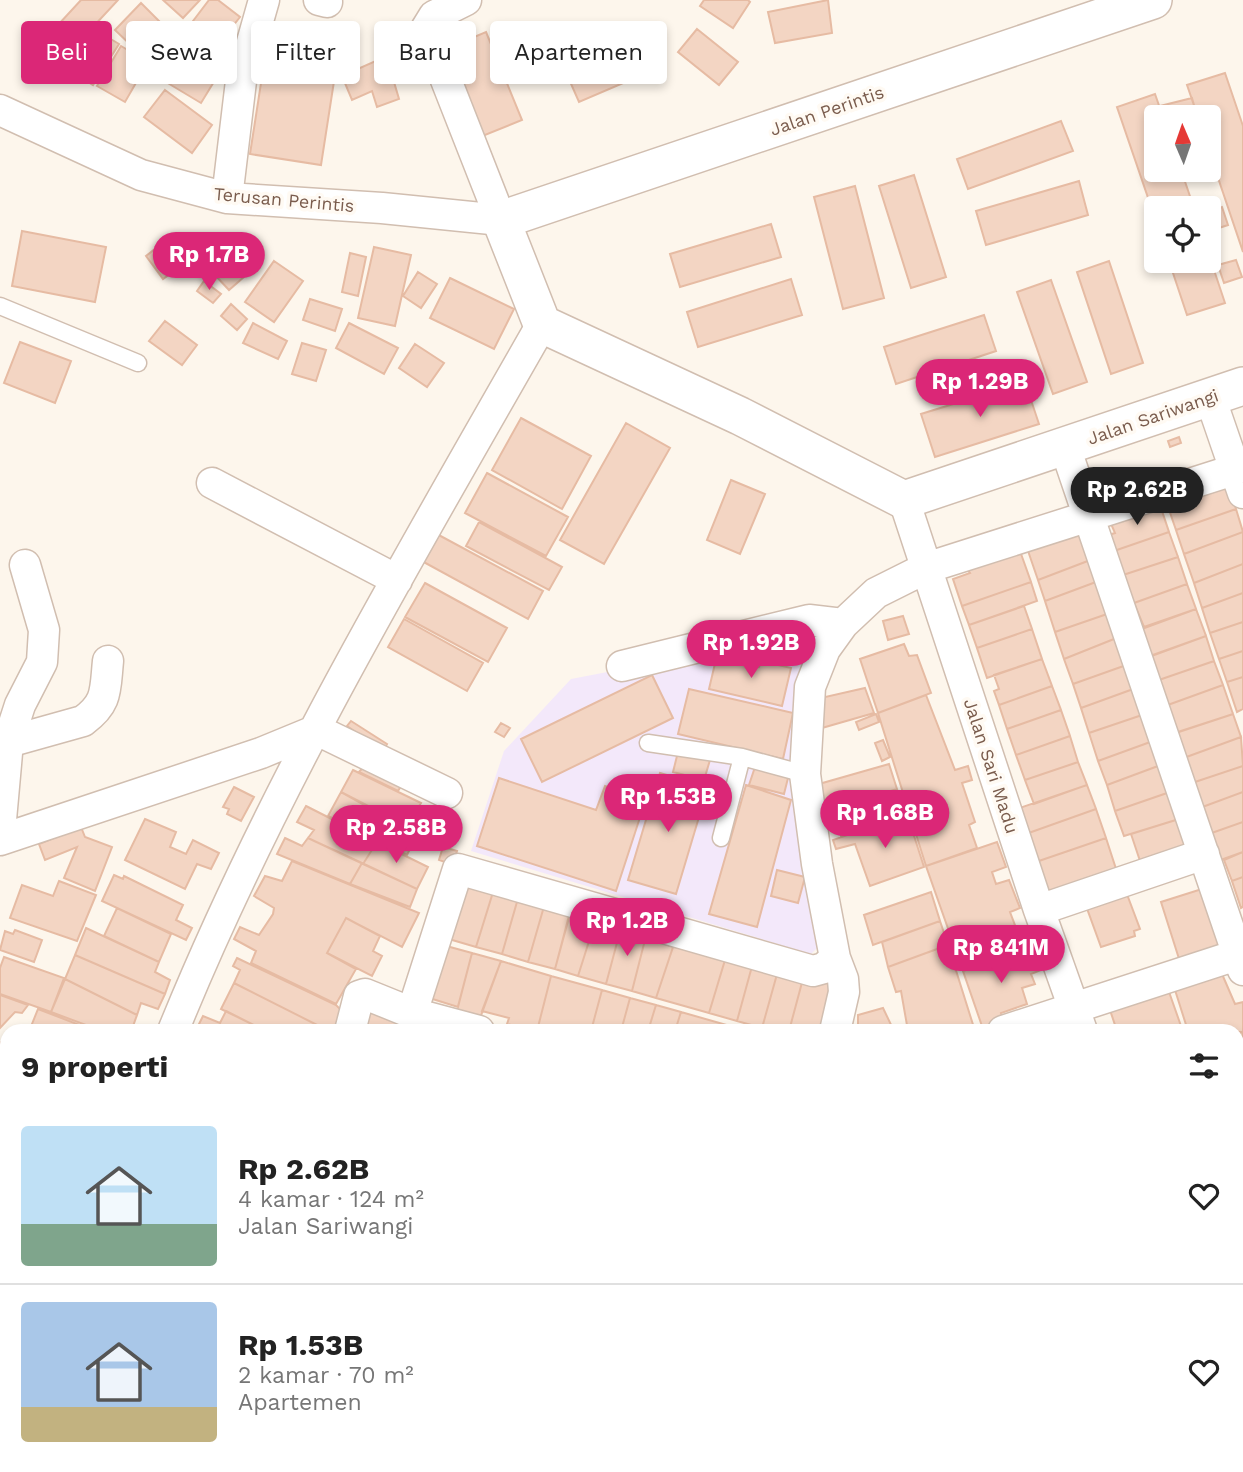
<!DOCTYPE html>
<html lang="id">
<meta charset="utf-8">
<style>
:root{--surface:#fff;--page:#f6f6f6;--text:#222;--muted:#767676;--line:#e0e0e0;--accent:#db2777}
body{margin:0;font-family:"Work Sans",sans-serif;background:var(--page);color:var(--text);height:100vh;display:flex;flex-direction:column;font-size:26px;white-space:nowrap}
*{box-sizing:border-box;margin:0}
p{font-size:23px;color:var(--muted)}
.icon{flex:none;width:38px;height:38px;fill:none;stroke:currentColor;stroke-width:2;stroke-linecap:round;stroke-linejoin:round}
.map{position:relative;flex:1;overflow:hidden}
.sheet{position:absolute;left:0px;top:1024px;width:1244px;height:450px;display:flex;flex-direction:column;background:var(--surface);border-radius:21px 21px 0 0;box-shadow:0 4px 10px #0003}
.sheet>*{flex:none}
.guide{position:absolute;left:21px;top:21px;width:700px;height:63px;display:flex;gap:14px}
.needle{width:46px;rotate:358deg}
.fabs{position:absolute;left:1144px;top:105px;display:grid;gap:14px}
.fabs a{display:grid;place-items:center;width:77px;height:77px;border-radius:7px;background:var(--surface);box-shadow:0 4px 10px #0003;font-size:35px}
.price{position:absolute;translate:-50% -60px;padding:0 16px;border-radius:24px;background:var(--accent);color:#fff;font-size:23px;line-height:46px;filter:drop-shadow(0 2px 4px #0008)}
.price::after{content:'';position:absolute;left:50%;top:42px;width:21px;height:16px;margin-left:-10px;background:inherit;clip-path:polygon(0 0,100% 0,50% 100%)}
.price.on{background:#222;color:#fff}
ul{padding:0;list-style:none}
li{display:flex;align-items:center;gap:21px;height:175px;padding:0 21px}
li+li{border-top:2px solid var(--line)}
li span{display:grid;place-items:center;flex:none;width:196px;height:140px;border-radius:7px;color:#555}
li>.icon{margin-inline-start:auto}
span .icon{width:84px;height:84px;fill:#fffc;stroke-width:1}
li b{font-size:30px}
h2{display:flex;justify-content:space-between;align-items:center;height:84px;padding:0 21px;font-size:30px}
.pill{padding:0 24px;border-radius:7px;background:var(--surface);box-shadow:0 4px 10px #0003;font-size:24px;line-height:63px}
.pill.on{background:var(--accent);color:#fff}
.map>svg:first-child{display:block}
.education{fill:#f3e8fa}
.building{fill:#f3d5c3;stroke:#e6bba3;stroke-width:2}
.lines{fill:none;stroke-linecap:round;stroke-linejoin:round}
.service-casing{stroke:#d1beb0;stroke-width:19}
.minor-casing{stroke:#d1beb0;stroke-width:33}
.tertiary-casing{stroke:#d1beb0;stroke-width:40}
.service{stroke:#fff;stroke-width:16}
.minor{stroke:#fff;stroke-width:30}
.tertiary{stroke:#fff;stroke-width:37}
.labels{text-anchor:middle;stroke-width:7;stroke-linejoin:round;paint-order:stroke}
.street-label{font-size:18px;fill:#7a5c4d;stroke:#fffaf3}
</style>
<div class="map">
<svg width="1243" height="1472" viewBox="0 0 1243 1472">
<rect width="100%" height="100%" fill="#fdf6ec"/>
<path class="education" d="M748,645L801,663L797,772L825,940L811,954L471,851L504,751L571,679Z"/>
<path class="building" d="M81,0H118L78,43L58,25Z
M163,0H200L183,18Z
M209,0H218L240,17L217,46L190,25Z
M704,0H748L750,2L733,28L700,6Z
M828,0L832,33L775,43L768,12Z
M141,3L162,24L136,50L115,30Z
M613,28L635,78L579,102L557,52Z
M94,29L119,44L93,85L68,69Z
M697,29L738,62L719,85L678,52Z
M486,32L522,120L480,137L443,50Z
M180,35L226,62L201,103L156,76Z
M268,38L339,49L321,165L250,154Z
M121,46L148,62L125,102L97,86Z
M398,51L409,76L394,82L399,99L377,107L372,91L352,100L342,76Z
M1225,73L1243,126V252L1209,151V117H1198L1187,85Z
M165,90L212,125L192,153L144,117Z
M1155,94L1163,117H1157V170H1181L1194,208H1157V224L1117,107Z
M1192,98L1197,116L1163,117L1160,106Z
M1061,121L1073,151L968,189L957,159Z
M1189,170H1209L1210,173L1192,179Z
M914,175L946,277L911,288L879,186Z
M1079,181L1088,215L986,245L976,211Z
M855,186L884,298L843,309L814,197Z
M1222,207L1228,225L1210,231L1209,212Z
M771,224L781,257L680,287L670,254Z
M22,231L106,247L95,302L12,286Z
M223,238L252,270L229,290L200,259Z
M164,242L182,265L163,279L146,256Z
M374,247L411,255L395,326L358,318Z
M350,253L366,257L358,296L342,292Z
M1209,255L1225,303L1187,315L1169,261H1209Z
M1236,260L1242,277L1224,283L1218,265Z
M274,261L303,281L274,322L245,302Z
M1109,261L1143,363L1111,374L1077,272Z
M418,272L437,284L421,308L403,296Z
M450,278L514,309L494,349L430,318Z
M791,279L802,315L698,347L687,312Z
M1051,280L1087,382L1053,394L1017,292Z
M204,281L221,294L213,303L197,291Z
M310,299L342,309L335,331L303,320Z
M231,304L247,319L237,330L221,316Z
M984,315L996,351L896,384L884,347Z
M165,321L197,345L182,365L149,341Z
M253,323L287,341L278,359L243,343Z
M349,323L398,348L384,374L336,348Z
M20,342L71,361L55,403L4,383Z
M302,343L326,350L316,381L292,374Z
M415,344L444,363L427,387L399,368Z
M1025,382L1039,424L935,457L921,414Z
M521,418L591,456L562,509L492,470Z
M626,423L670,448L604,564L560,540Z
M1179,437L1181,443L1170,447L1168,441Z
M487,473L568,517L546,556L465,513Z
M731,480L765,494L740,554L707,540Z
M1227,484L1236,509L1176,530L1165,498Z
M1159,502L1169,532L1111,552L1105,536L1115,533L1109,519Z
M1236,509L1243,532L1184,554L1176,530Z
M479,522L562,567L549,590L466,546Z
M1079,531L1093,559L1038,580L1027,548Z
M1169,532L1178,557L1120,576L1111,552Z
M1243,532V564L1194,583L1184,554Z
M435,533L543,591L528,619L420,560Z
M1020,551L1031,582L962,606L953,579L970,573L968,570Z
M1178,557L1187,584L1134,603L1120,576Z
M1093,559L1104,579L1045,601L1038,580Z
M1243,564V593L1202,608L1194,583Z
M1104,579L1110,613L1055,632L1045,601Z
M1031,582L1037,601L969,625L962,606Z
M425,583L507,628L488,662L405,617Z
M1187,584L1196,609L1144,627L1134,603Z
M1243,593V622L1210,633L1202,608Z
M1024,606L1032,629L977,648L969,625Z
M1196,609L1206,636L1150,656L1139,630Z
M1110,613L1119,637L1064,659L1055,632Z
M903,616L909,634L888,640L883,621Z
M404,619L483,663L467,691L388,647Z
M1243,622V651L1219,659L1210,633Z
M1032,629L1042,659L987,678L977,648Z
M1206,636L1214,661L1156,681L1146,658Z
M1119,637L1132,663L1073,684L1064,659Z
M904,644L909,656L917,655L931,693L878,713L860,659Z
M1243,651V677L1227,682L1219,659Z
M717,655L759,667L761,661L791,668L782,706L709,689Z
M1042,659L1052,686L999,705L994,691L999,689L994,675Z
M1214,661L1223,685L1165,706L1156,681Z
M1132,663L1136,688L1081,708L1073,684Z
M652,675L673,718L542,782L521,739Z
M1243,677V709L1237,712L1227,682Z
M1223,685L1233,714L1170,735L1165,706Z
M1052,686L1061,710L1007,729L999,705Z
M865,688L874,713L815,730L825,697Z
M1136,688L1145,714L1089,733L1081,708Z
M689,689L793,713L783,759L678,734Z
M926,695L955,770L968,766L972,780L962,783L975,822L969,825L977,848L926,866L878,713Z
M1061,710L1070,736L1016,755L1007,729Z
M876,714L879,722L859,730L856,722Z
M1145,714L1153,741L1098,761L1089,733Z
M1233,714L1241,737L1181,759L1175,744L1181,742L1178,732Z
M351,721L387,744L383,751L347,726Z
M501,723L510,728L504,737L495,732Z
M1070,736L1078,762L1025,780L1016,755Z
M1241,737L1243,766L1189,784L1181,759Z
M883,740L890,757L882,761L875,743Z
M1153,741L1158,766L1107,785L1098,761Z
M678,752L710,760L704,780L673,772Z
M368,762L403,783L398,791L359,772Z
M1078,762L1087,785L1034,804L1025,780Z
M756,764L789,774L784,794L749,785Z
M889,764L897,789L820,814L812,786Z
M1158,766L1167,793L1115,811L1107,785Z
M1243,766V792L1197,809L1189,784Z
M353,770L421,803L407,826L341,792Z
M660,773L708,787L676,894L628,880Z
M499,778L596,810L605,786L646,799L616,891L477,846Z
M746,785L791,800L757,927L709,914Z
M1087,785L1096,809L1023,835L1014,810Z
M234,787L254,797L241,821L227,814L229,809L223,807Z
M897,790L904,813L841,836L837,820L847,817L844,807Z
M341,792L388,818L385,825L415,839L407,855L328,816Z
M1170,792L1179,819L1124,836L1115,811Z
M1243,792V822L1206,835L1197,809Z
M306,806L377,842L363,864L308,838L314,830L297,822Z
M1096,809L1106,838L1033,863L1023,835Z
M907,814L924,867L870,886L855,844L836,849L833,840Z
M145,819L176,832L170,847L186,854L193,840L219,853L211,869L197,864L185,889L125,860Z
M1179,819L1189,853L1140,861L1131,834Z
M1243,822V852L1215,862L1206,835Z
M81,827L85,837L112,847L95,891L64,878L77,847L45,860L39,844Z
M285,838L302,846L308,838L362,863L350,884L277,854Z
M1106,838L1117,872L1045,897L1033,863Z
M377,842L428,867L417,889L363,864Z
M997,842L1006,867L992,872L996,884L1009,880L1020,908L1010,912L1024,949L963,971L926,866Z
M443,847L457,851L453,865L439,860Z
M1243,852V877L1232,881L1224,860Z
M292,861L419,913L402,947L346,918L327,953L356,969L336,1004L251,963L256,951L234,939L240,927L259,935L273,914L274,908L254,896L265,876L282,881Z
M362,863L417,889L410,907L350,884Z
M777,870L805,877L798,903L771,896Z
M114,875L123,879L124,876L183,905L176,920L192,928L186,940L102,901Z
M1243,877V907L1241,908L1232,881Z
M459,880L494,889L476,947L442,937Z
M59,881L96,895L77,941L10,918L22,885L53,896Z
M1205,888L1225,951L1181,965L1161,902Z
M494,889L519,895L502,954L476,947Z
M1125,889L1140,929L1134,931L1135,936L1101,947L1085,903Z
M931,892L940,921L873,945L864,915Z
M519,895L545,903L528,962L502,954Z
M545,903L571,910L555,969L528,962Z
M117,908L171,934L159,962L104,936Z
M571,908L597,916L578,976L555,969Z
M597,916L622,924L606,984L578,976Z
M346,918L380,936L373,951L382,956L372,976L327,953Z
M940,921L948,945L888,967L882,942Z
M622,924L647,932L632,991L606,984Z
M86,928L159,962L155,972L170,980L165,994L75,955Z
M15,930L42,940L34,962L0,950L5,931L13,934Z
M647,932L664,937L662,943L673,947L656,998L632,991Z
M676,938L725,960L709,1013L656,998Z
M439,944L472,953L458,1007L423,996Z
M948,945L975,1031H908L901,991L896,992L888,967Z
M1033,946L1041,970L1031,974L1035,984L1022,988L1027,1004L1001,1013L1004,1021L983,1029L963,971Z
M728,950L754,959L737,1021L709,1013Z
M472,953L501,961L479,1021L456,1014Z
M75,955L165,994L158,1009L141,1003L137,1015L65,979Z
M4,957L64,978L51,1012L0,994V968Z
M237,958L336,1005L344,1013L339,1031H329L234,983L240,970L233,966Z
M754,959L779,967L762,1028L737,1021Z
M501,961L551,976L537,1031L507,1024L509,1018L482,1011Z
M779,967L804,975L789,1031L762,1028Z
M1222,974L1235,1004L1243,1002V1032L1188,1031L1175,990Z
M804,975L831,983L825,1031H789Z
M551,976L602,990L591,1031H537Z
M65,979L137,1015L132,1029L137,1031H102L51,1012Z
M234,983L329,1031H266L221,1009Z
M1168,989L1181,1026L1175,1028L1176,1031H1117L1110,1010Z
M602,990L630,998L621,1031H591Z
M0,995L28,1005L22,1013L15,1012L0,1028Z
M630,998L656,1005L648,1031H621Z
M365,1005L399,1017L394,1031H357Z
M656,1005L681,1012L675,1031H648Z
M883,1008L894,1031H858V1015Z
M38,1009L95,1031L30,1029Z
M226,1011L266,1031L196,1030L203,1016L220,1023Z
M681,1012L730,1026L729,1031H675Z
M399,1017L423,1031H394Z
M1243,1032V1059L1237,1060V1034Z
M0,1042L7,1048V1057L0,1065Z
M1243,1059V1087L1237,1089V1060Z
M1243,1087V1117L1237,1119V1089Z
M1243,1117V1144L1237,1146V1119Z
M1243,1144V1175L1242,1176L1237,1163V1146Z
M1243,1219V1259L1237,1260V1221Z
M1243,1262V1290L1237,1292V1264Z
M1243,1293V1321L1237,1323V1295Z
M4,1295L7,1312L0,1313V1296Z
M1243,1323V1351L1237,1353V1325Z
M7,1324V1351L0,1353V1325Z
M7,1354V1380L0,1381V1355Z
M1243,1376V1394L1237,1395V1379Z
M7,1381V1408L0,1410V1383Z
M167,1466L166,1472L129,1467V1466Z
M435,1466H471L470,1472H440L434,1470Z
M488,1466H555L553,1472H487Z
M560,1466H594L593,1472H558Z
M596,1466H623L637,1470L595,1472Z
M712,1466H719L743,1472H696V1469L710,1472Z
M867,1466H893L895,1472H868Z
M893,1466H924L926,1472H895Z
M925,1466H951L953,1472H927Z
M952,1466H978L980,1472H954Z
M979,1466H1008L1010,1472H981Z
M1009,1466H1059L1061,1472H1011Z
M1064,1466H1108L1110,1472H1066Z
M1131,1466H1158L1143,1472H1133Z
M1164,1466H1209L1211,1472H1148Z"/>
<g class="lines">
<defs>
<path id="service" d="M0,306L138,363
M648,743L742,757L805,774
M721,838L742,757"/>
<path id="minor" d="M319,0L327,2
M0,110L141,175L227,198L382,208L501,220L426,29L434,16L466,0
M227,198L241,81L264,0
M1210,397L1243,493
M1065,447L1243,970
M212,483L397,580
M904,500L1039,910L1082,1031
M622,666L809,620L843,624
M8,742L83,721C108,703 105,690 108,661
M0,831L8,742L20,705L42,662L44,630L25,565
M0,840L261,753L317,730L447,793
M1039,910L1204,854
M412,1013L458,869L813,971L824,968L835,958
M173,1031C273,785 411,554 542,324
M350,1031L359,996L365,994L412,1013L479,1031
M835,1031L844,992L843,979L835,958L817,864L805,774L810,687L825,649L843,624L876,593L926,568L1243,467
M1003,1031L1243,953
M1237,1218L1243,1216
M1237,1465L1240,1472
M374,1466L393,1472
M479,1472L480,1466"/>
<path id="tertiary" d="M1153,0L501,220L542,324L740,416L904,500L1243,386"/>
</defs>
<use href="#service" class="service-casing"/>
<use href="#minor" class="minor-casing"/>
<use href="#tertiary" class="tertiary-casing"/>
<use href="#service" class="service"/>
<use href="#minor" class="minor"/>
<use href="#tertiary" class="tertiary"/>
</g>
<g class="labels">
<g class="street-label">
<text transform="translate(827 111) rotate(-19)" y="6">Jalan Perintis</text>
<text transform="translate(284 200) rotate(5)" y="6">Terusan Perintis</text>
<text transform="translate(1153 417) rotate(-19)" y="6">Jalan Sariwangi</text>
<text transform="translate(991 766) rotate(72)" y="6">Jalan Sari Madu</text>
</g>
</g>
</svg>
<div class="fabs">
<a><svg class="needle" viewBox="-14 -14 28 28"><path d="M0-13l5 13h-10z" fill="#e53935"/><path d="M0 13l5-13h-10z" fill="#767676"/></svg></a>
<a><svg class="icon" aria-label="locate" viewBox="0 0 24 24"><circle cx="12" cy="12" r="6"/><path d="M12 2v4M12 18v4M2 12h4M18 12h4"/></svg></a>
</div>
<b class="price" style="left:209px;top:292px">Rp 1.7B</b>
<b class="price" style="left:980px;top:419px">Rp 1.29B</b>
<b class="price on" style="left:1137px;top:527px">Rp 2.62B</b>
<b class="price" style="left:751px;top:680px">Rp 1.92B</b>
<b class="price" style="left:668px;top:834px">Rp 1.53B</b>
<b class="price" style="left:885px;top:850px">Rp 1.68B</b>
<b class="price" style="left:396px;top:865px">Rp 2.58B</b>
<b class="price" style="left:627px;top:958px">Rp 1.2B</b>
<b class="price" style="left:1001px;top:985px">Rp 841M</b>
<div class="guide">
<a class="pill on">Beli</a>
<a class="pill">Sewa</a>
<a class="pill">Filter</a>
<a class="pill">Baru</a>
<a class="pill">Apartemen</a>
</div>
<section class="sheet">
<h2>9 properti<svg class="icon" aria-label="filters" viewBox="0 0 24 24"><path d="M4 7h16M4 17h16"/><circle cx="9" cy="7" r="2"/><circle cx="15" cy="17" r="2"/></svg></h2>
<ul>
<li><span style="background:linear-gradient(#bfe0f5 70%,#7fa58c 0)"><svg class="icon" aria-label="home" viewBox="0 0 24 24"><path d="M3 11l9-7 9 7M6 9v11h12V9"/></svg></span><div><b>Rp 2.62B</b><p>4 kamar · 124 m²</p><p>Jalan Sariwangi</p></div><svg class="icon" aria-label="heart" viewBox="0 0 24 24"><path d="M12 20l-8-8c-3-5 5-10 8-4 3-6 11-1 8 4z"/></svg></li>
<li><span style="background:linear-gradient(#a9c7e8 75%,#c2b280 0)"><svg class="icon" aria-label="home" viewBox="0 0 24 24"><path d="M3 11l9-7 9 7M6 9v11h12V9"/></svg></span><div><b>Rp 1.53B</b><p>2 kamar · 70 m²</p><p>Apartemen</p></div><svg class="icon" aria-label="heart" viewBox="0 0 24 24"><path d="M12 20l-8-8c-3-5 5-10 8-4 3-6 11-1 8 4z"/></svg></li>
</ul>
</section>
</div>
